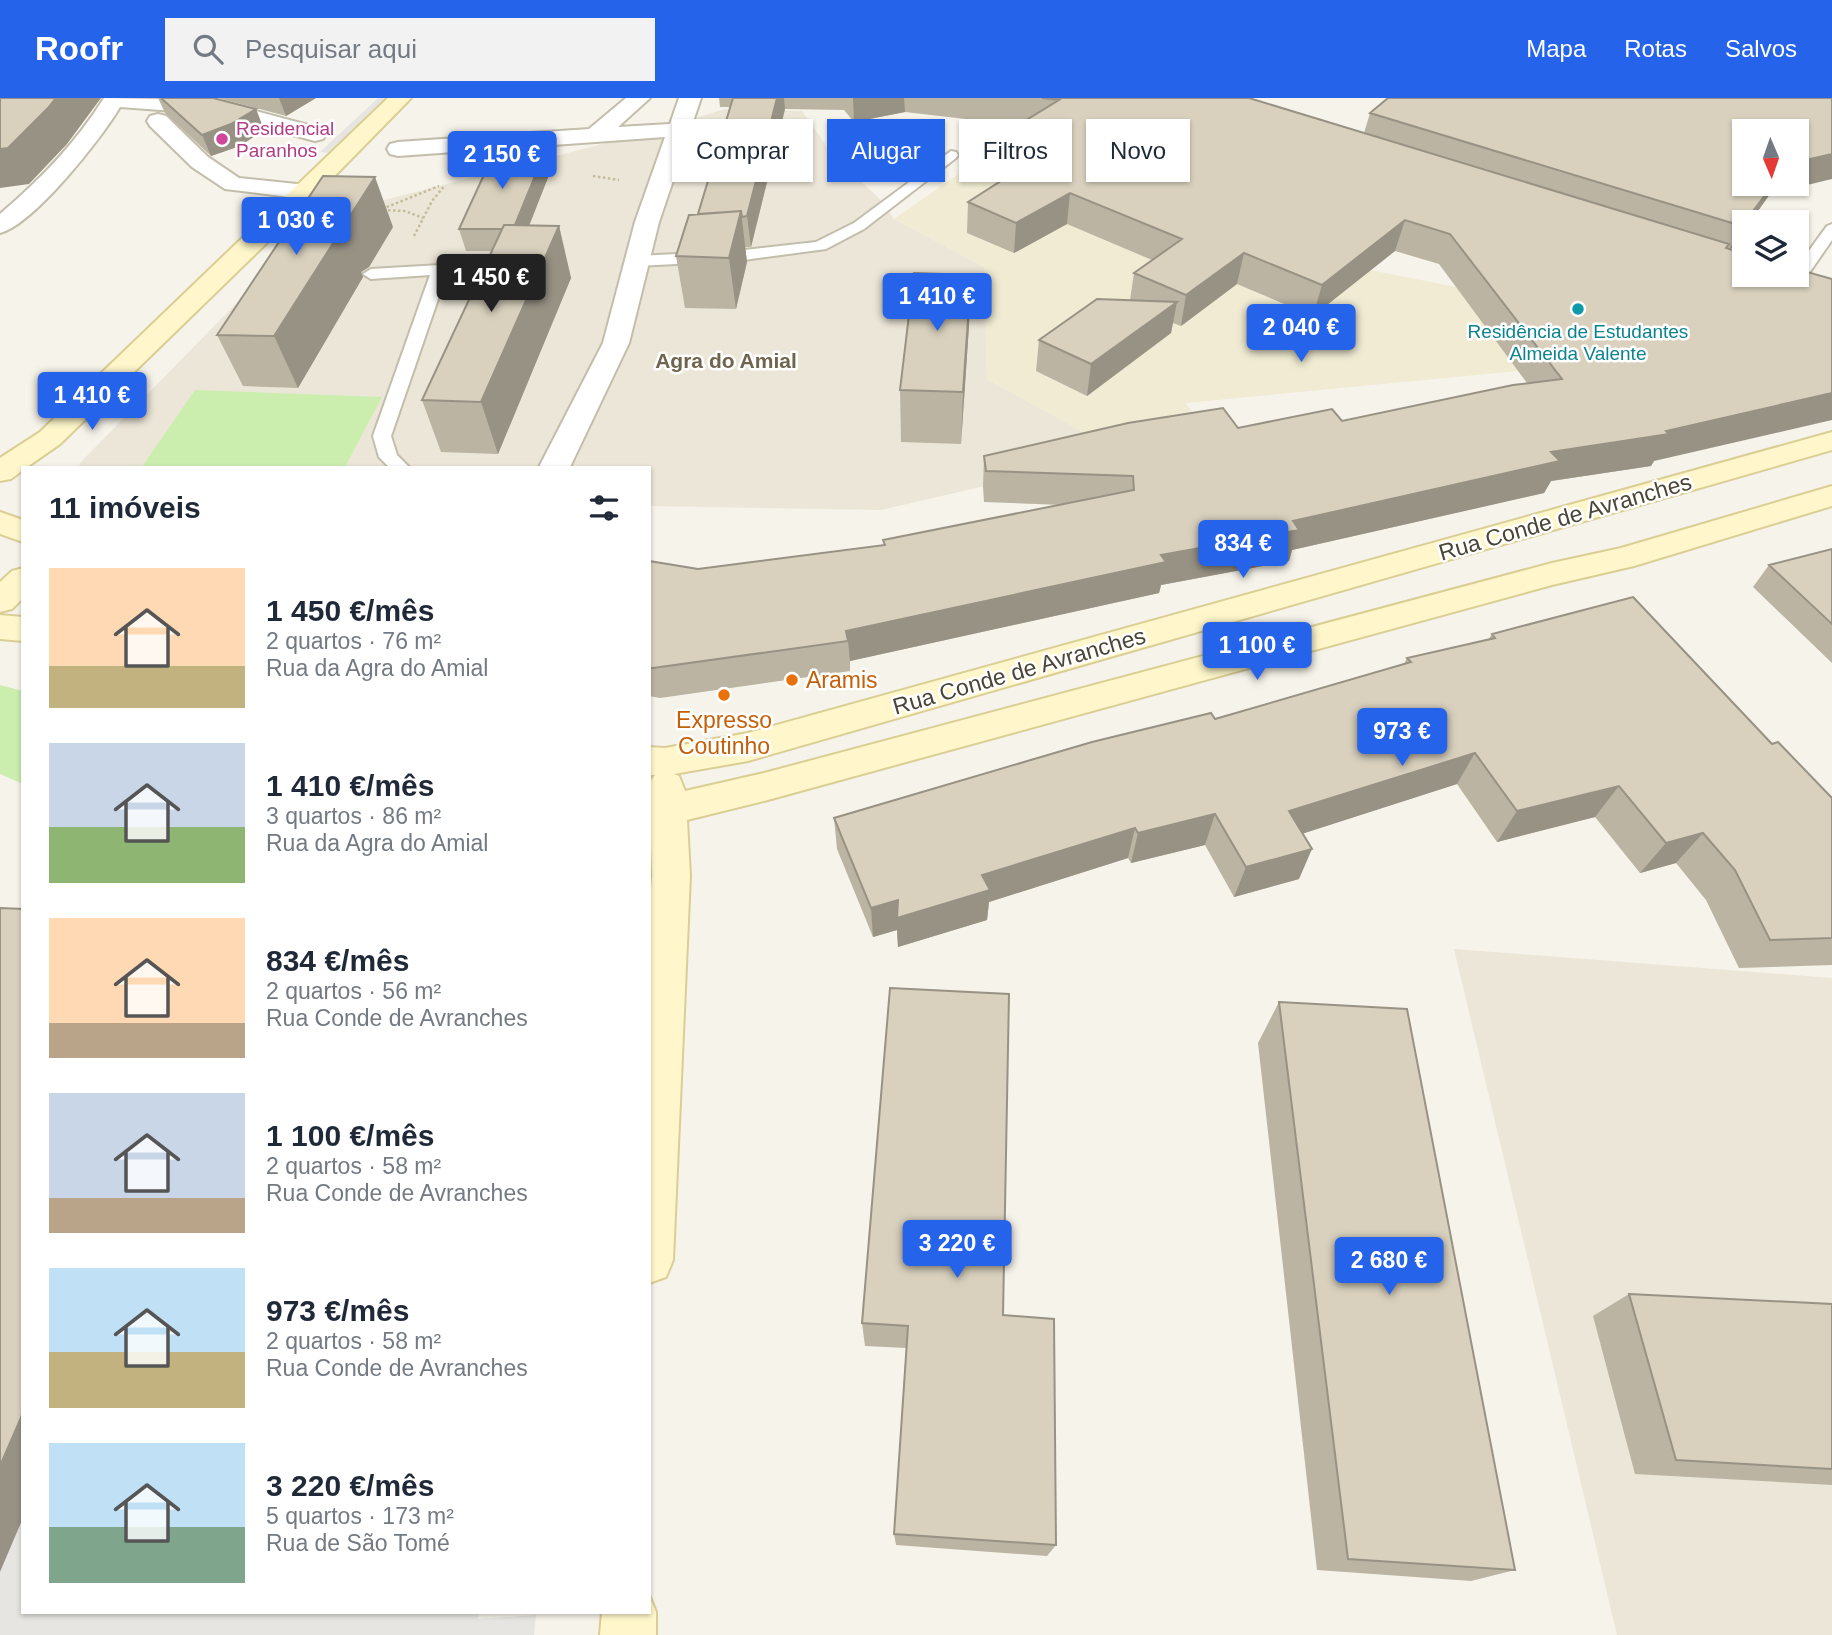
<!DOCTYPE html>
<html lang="pt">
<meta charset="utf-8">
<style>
:root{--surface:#fff;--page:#f2f2f3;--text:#1f2937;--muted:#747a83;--accent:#2563eb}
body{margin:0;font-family:Helvetica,sans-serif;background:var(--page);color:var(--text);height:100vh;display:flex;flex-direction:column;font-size:26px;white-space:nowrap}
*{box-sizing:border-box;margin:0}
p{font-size:23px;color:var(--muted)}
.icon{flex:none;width:38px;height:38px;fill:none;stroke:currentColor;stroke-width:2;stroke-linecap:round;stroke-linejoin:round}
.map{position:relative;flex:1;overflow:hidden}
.details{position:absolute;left:21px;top:368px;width:630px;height:1148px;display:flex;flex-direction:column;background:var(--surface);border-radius:0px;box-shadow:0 2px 5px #0004}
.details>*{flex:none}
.banner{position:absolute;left:672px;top:21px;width:665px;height:63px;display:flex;gap:14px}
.needle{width:46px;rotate:178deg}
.tools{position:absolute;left:1732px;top:21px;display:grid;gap:14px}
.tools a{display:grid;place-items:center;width:77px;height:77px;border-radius:0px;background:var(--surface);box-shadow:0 2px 5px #0004;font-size:35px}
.price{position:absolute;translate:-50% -60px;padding:0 16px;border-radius:7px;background:var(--accent);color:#fff;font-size:23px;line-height:46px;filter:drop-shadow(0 2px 4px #0008)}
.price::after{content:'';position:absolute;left:50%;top:42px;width:21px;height:16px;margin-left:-10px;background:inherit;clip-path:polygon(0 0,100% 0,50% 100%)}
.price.on{background:#222;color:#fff}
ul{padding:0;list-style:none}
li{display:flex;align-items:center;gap:21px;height:175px;padding:0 28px}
li span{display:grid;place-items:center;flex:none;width:196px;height:140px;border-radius:0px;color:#555}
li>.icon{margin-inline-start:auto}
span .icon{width:84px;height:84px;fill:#fffc;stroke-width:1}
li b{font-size:30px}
h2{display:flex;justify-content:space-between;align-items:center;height:84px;padding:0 28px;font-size:30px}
.pill{padding:0 24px;border-radius:0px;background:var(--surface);box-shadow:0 2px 5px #0004;font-size:24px;line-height:63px}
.pill.on{background:var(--accent);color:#fff}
header{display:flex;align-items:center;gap:42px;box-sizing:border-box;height:98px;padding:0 35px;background:var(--accent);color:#fff}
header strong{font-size:33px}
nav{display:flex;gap:38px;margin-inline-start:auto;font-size:24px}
.search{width:490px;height:63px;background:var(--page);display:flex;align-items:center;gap:18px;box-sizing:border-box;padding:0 24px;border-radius:0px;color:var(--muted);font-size:26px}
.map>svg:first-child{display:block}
.residential{fill:#ebe6d7}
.education{fill:#f0ebd2}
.green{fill:#cbeeaf}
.parking{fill:#e7e5e1}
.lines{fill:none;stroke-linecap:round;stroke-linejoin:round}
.lane-casing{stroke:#c3bdab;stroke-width:4}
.street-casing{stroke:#c3bdab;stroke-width:4}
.secondary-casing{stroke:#dace95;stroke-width:4}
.path{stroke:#c6bb9b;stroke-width:2.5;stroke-dasharray:2.5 2.5;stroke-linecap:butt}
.lane{fill:#fff;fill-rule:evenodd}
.street{fill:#fff;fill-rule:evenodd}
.secondary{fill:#fff7cb;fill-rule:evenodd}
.wall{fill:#bbb4a3}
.shaded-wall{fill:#989285}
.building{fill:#d9d1be;stroke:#989285;stroke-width:2}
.hotel-dot{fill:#d1479c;stroke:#fff;stroke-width:2.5}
.culture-dot{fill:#0f9aa8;stroke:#fff;stroke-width:2.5}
.food-dot{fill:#e8710a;stroke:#fff;stroke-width:2.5}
.labels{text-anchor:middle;stroke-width:5;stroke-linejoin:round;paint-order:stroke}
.far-hotel-label{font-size:19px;fill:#b23c85;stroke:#fff;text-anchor:start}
.far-culture-label{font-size:19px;fill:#0d838f;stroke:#fff}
.far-neighbourhood-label{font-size:21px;font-weight:bold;fill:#6f644d;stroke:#fff}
.street-label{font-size:23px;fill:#4b4537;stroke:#fff}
.food-label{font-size:23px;fill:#c56008;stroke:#fff;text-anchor:start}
</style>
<header>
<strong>Roofr</strong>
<div class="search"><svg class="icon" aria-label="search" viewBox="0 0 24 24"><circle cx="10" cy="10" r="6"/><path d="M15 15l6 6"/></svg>Pesquisar aqui</div>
<nav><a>Mapa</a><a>Rotas</a><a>Salvos</a></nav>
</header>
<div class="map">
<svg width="1832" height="1537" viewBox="0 0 1832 1537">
<rect width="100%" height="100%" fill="#f6f3ea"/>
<path class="residential" d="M725,11L802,13L835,60L880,101L894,121L984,169L987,281L1123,356L881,412L649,408V369H79L80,365L322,118L653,33Z
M1454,851L1832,880V1537H1617Z"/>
<path class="education" d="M987,56L1370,172L1456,189L1518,273L1185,305L1216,341L1123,356L987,281L984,169L894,121Z"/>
<path class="green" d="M195,292L382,299L345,369H142Z
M0,587L23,593V686L0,676Z"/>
<path class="parking" d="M378,0H387L329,55L320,54Z
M23,1420V1514H479L478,1521L536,1517L534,1537H0V1474Z"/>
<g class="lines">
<defs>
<path id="lane" d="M951,53L956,54L958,57L956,60L864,131L826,151L736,163L637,168L629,163L637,158L736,153L816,144L854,125Z
M1832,126V142L1796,194H1784L1782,191L1792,177H1797V169L1827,128Z
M440,167L448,172L391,338L397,357L409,369H389L379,359L373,338L430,177L371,181L363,176L371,171Z"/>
<path id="street" d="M104,0L215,2L323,31L326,36L323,41L315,43L214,16L120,9C102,40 33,127 0,135V116C40,82 76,45 104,0Z
M626,0H650L618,29L670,26L679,0H701L659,124L629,245L570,369H539L603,245L635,124L665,39L398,58L390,56L387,51L390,46L398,44L589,31Z
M158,16L166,18L208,59L239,80L306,87L314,89L318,94L314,99L306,101L225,91L192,69L150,28L147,23L150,18Z"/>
<path id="secondary" d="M388,0H411L314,99L60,346L27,369H23V372L11,381L0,383V360L40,334Z
M1832,334V352L748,663L674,676L679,678L685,693L764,675L1552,465L1621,450L1832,388V408L1634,468L1552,487L764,703L687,722L690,778L673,1162L666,1179L649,1185V813L652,778L649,685L655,677H649V649L665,650L748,635Z
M0,414L23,422V444L0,436Z
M23,470V500L12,511L0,514V484L12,473Z
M0,517L23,519V543L0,541Z
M649,1497L656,1514V1537H600L602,1514H649Z"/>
</defs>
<use href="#lane" class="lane-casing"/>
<use href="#street" class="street-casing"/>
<use href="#secondary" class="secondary-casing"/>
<path class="path" d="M593,78L619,82
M382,111L439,88
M383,112L405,113L423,120
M414,138L432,103L445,87"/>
<use href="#lane" class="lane"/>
<use href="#street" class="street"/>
<use href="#secondary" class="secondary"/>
</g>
<path class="wall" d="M158,0H213L256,11L264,32L240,48L211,58L165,15Z
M218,0H316L286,18Z
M719,0H1249L1364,35L1370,15L1770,96L1750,124H1745V132L1730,152L1654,363L1651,368L1551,383L1544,395L1292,452L1289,463L1161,487L1159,495L850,563V573L660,600L649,598V463L698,471L884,447L883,442L1062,407L984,404L983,389L984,358L1238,330L1342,323L1527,285L1439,166L1395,153L1313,218L1237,186L1181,228L1173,225L1171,235L1087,298L1036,273L1039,242L1130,202L1134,175L1152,162L1067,126L1014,155L967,135L968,104L1014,75L999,68L1000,38L1018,27L905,14L854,24L844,12L785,11L751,149H745L747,164L736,211L685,210L676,158L698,116L730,9H720Z
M544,56L549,77L529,128H559L571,180L498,356L441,354L422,302L492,153H466L459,131Z
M393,129L369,169L361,174L363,179L298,290L243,288L217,237Z
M969,228L961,346L901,344L900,292Z
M1832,451V565L1753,489L1769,467Z
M1492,536L1772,646L1832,700V867L1739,870L1706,802L1676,765L1640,775L1595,719L1497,744L1457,686L1303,735L1299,781L1234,799L1205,747L1131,765L1128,760L989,804L987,822L898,849L897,832L873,839L837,751L834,720L1215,621L1404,566L1407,560L1488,542Z
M1279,904L1515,1472L1471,1483L1317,1472L1258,945Z
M1629,1196L1832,1206V1387L1635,1376L1593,1218Z
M1003,1217L1056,1447L1047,1458L896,1447L894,1436L906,1250L865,1248L862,1225Z"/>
<path class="shaded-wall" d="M56,0H101L67,46L29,86L0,90V51Z
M279,0H316L286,18Z
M777,0H784L785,11L751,149L747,118Z
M853,0H904L905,14L854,24Z
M256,11L264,32L240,48L211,58L202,37Z
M544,56L549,77L519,153L513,131Z
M1832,56V81L1770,96L1750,124H1745L1773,86H1797V64Z
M375,79L393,129L369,169L361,174L363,179L298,290L274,238L341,124Z
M1070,95L1067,126L1014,155L1016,125Z
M741,113L747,164L736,211L729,160Z
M1405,122L1395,153L1313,218L1322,187Z
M1745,124V132L1725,159L1742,128Z
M559,128L571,180L498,356L481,304Z
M1244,155L1237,186L1181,228L1186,197Z
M971,177L969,228L961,346L963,294Z
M1177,204L1171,235L1087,298L1091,266Z
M1832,295V322L1654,363L1651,368L1551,383L1544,395L1292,452L1289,463L1161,487L1159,495L850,563L848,543L846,533L1161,457L1293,423L1551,354L1666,333Z
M1475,655L1457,686L1277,744L1289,713Z
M1619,688L1595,719L1497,744L1517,713Z
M1215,716L1205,747L1131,765L1138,735Z
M1135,730L1128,760L989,804L987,822L898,849L897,832L873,839L871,810Z
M1703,735L1676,765L1640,775L1666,745Z
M1312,751L1299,781L1234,799L1246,769Z
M23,1315V1420L0,1474V1368Z"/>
<path class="building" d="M0,0H56L48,10L8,50L0,51Z
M161,0H213L256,11L231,26L202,37Z
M733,0H777L747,118L742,119L741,113L698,116Z
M1042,0H1249L1729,146L1726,150L1745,156V177H1797V171L1832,181V295L1666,333L1669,336L1551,354L1560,363L1293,423L1299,432L1161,457L1166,464L846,533L848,543L653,570H649V463L698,471L885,447L883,442L1134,392L1133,378L986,373L984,358L1128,325L1223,310L1238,330L1332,311L1342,323L1513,287L1562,281L1450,136L1405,122L1322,187L1244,155L1186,197L1134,175L1182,141L1070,95L1016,125L968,104L1043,56L1000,38L1059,2Z
M1388,0H1832V56L1797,64V33H1745V86H1773L1742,128L1370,15Z
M494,55L544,56L515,127H504L502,131H459Z
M323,78L375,79L350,118L341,124L344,128L274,238L217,237Z
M741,113L729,160L676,158L689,117Z
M504,127L559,128L481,304L422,302Z
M914,175L971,177L963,294L900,292Z
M1097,201L1177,204L1091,266L1039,242Z
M1832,451V526L1769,467Z
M1633,499L1772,646L1778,644L1832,700V840L1770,842L1735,772L1703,735L1666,745L1619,688L1517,713L1475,655L1289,713L1312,751L1246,769L1215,716L1138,735L1135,730L982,777L990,792L897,820L898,802L871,810L834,720L1092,644L1211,615L1215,621L1411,564L1407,560L1495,540L1492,536Z
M0,810L23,811V1315L0,1368Z
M890,890L1009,896L1003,1217L1054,1221L1056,1447L894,1436L908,1228L862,1225Z
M1279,904L1407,911L1515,1472L1348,1461Z
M1629,1196L1832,1206V1371L1676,1362Z"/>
<circle class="hotel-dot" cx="222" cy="41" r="7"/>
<circle class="culture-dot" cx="1578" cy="211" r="7"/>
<g class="food-dot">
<circle cx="792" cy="582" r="7"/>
<circle cx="724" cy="597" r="7"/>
</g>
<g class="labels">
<g class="far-hotel-label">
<text x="236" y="37">Residencial<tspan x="236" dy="22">Paranhos</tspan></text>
</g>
<g class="far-culture-label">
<text x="1578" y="240">Residência de Estudantes<tspan x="1578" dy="22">Almeida Valente</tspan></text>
</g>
<g class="far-neighbourhood-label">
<text x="726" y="270">Agra do Amial</text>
</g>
<g class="street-label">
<text transform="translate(1565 419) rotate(-16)" y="8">Rua Conde de Avranches</text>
<text transform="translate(1019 573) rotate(-16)" y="8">Rua Conde de Avranches</text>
</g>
<g class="food-label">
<text x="806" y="590">Aramis</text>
<text x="724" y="630" text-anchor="middle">Expresso<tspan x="724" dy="26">Coutinho</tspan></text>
</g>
</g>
</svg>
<div class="tools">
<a><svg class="needle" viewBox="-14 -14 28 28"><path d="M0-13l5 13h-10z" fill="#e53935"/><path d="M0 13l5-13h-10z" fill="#747a83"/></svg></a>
<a><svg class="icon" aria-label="layers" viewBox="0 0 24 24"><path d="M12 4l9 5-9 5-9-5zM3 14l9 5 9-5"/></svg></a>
</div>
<b class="price" style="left:502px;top:93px">2 150 €</b>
<b class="price" style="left:296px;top:159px">1 030 €</b>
<b class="price on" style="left:491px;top:216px">1 450 €</b>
<b class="price" style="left:937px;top:235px">1 410 €</b>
<b class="price" style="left:1301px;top:266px">2 040 €</b>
<b class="price" style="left:92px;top:334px">1 410 €</b>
<b class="price" style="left:1243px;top:482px">834 €</b>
<b class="price" style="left:1257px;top:584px">1 100 €</b>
<b class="price" style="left:1402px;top:670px">973 €</b>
<b class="price" style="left:957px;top:1182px">3 220 €</b>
<b class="price" style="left:1389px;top:1199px">2 680 €</b>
<div class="banner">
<a class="pill">Comprar</a>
<a class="pill on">Alugar</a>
<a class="pill">Filtros</a>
<a class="pill">Novo</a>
</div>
<section class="details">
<h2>11 imóveis<svg class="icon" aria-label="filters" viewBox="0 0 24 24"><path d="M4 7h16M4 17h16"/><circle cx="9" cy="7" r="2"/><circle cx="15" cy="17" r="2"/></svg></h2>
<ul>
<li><span style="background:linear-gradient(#ffd9b3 70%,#c2b280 0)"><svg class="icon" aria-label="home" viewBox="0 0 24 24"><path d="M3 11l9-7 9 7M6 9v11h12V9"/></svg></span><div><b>1 450 €/mês</b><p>2 quartos · 76 m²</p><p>Rua da Agra do Amial</p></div></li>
<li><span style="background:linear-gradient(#c9d6e8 60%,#8fb573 0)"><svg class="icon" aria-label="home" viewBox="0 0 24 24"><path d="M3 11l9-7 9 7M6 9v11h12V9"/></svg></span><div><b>1 410 €/mês</b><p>3 quartos · 86 m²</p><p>Rua da Agra do Amial</p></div></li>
<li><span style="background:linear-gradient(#ffd9b3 75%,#b9a48a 0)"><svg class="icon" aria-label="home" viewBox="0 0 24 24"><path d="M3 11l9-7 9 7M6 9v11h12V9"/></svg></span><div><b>834 €/mês</b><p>2 quartos · 56 m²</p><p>Rua Conde de Avranches</p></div></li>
<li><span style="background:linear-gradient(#c9d6e8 75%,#b9a48a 0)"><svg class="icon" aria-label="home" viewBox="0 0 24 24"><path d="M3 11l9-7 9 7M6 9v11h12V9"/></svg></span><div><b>1 100 €/mês</b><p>2 quartos · 58 m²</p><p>Rua Conde de Avranches</p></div></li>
<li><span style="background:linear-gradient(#bfe0f5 60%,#c2b280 0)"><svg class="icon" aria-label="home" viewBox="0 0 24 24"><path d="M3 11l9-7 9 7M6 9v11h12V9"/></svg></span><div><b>973 €/mês</b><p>2 quartos · 58 m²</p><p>Rua Conde de Avranches</p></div></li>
<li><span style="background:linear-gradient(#bfe0f5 60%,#7fa58c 0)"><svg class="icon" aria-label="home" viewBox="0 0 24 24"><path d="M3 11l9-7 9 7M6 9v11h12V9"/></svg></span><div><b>3 220 €/mês</b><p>5 quartos · 173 m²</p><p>Rua de São Tomé</p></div></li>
</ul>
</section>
</div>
